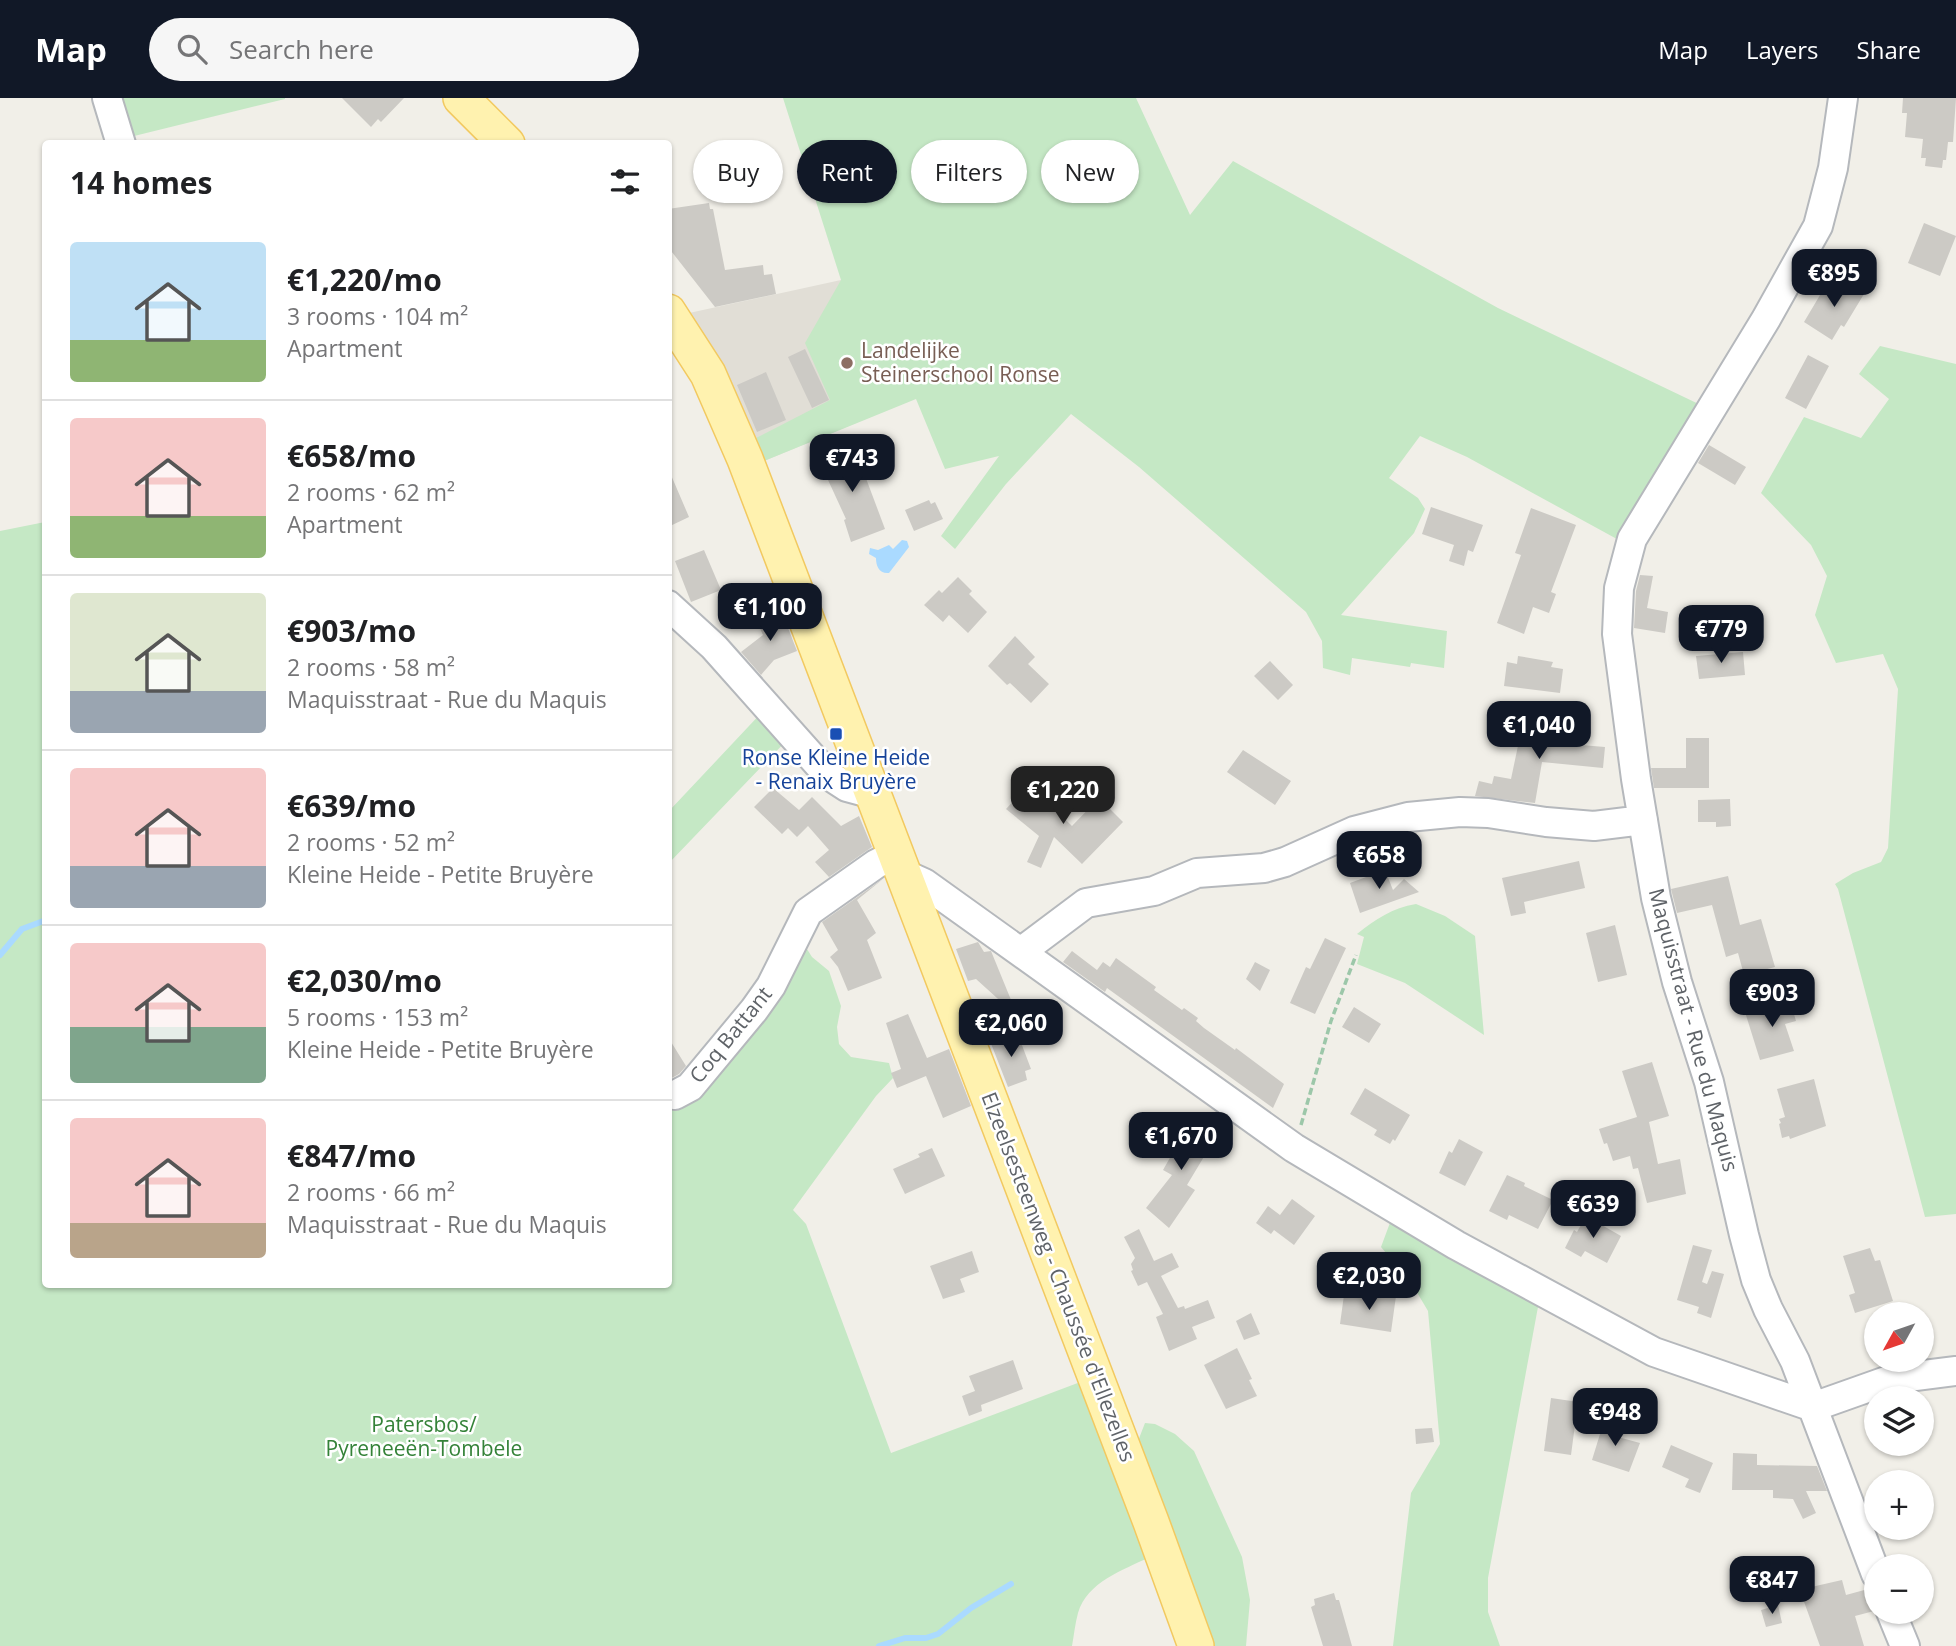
<!DOCTYPE html>
<meta charset="utf-8">
<style>
:root{--surface:#fff;--page:#f6f6f6;--text:#202124;--muted:#757577;--line:#e0e0e0;--accent:#111827}
body{margin:0;font-family:"Open Sans",sans-serif;background:var(--page);color:var(--text);height:100vh;display:flex;flex-direction:column;font-size:26px;white-space:nowrap}
*{box-sizing:border-box;margin:0}
p{font-size:23px;color:var(--muted)}
.icon{flex:none;width:38px;height:38px;fill:none;stroke:currentColor;stroke-width:2;stroke-linecap:round;stroke-linejoin:round}
.map{position:relative;flex:1;overflow:hidden}
.side{position:absolute;left:42px;top:42px;width:630px;height:1148px;display:flex;flex-direction:column;background:var(--surface);border-radius:7px;box-shadow:0 2px 5px #0004}
.side>*{flex:none}
.banner{position:absolute;left:693px;top:42px;width:665px;height:63px;display:flex;gap:14px}
.needle{width:46px;rotate:230deg}
.tools{position:absolute;left:1864px;top:1204px;display:grid;gap:14px}
.tools a{display:grid;place-items:center;width:70px;height:70px;border-radius:50%;background:var(--surface);box-shadow:0 2px 5px #0004;font-size:35px}
.price{position:absolute;translate:-50% -60px;padding:0 16px;border-radius:14px;background:var(--accent);color:#fff;font-size:23px;line-height:46px;filter:drop-shadow(0 2px 4px #0008)}
.price::after{content:'';position:absolute;left:50%;top:42px;width:21px;height:16px;margin-left:-10px;background:inherit;clip-path:polygon(0 0,100% 0,50% 100%)}
.price.on{background:#222;color:#fff}
ul{padding:0;list-style:none}
li{display:flex;align-items:center;gap:21px;height:175px;padding:0 28px}
li+li{border-top:2px solid var(--line)}
li span{display:grid;place-items:center;flex:none;width:196px;height:140px;border-radius:7px;color:#555}
li>.icon{margin-inline-start:auto}
span .icon{width:84px;height:84px;fill:#fffc;stroke-width:1}
li b{font-size:30px}
h2{display:flex;justify-content:space-between;align-items:center;height:84px;padding:0 28px;font-size:30px}
.chip{padding:0 24px;border-radius:32px;background:var(--surface);box-shadow:0 2px 5px #0004;font-size:24px;line-height:63px}
.chip.on{background:var(--accent);color:#fff}
header{display:flex;align-items:center;gap:42px;box-sizing:border-box;height:98px;padding:0 35px;background:var(--accent);color:#fff}
header strong{font-size:33px}
nav{display:flex;gap:38px;margin-inline-start:auto;font-size:24px}
.search{width:490px;height:63px;background:var(--page);display:flex;align-items:center;gap:18px;box-sizing:border-box;padding:0 24px;border-radius:38px;color:var(--muted);font-size:26px}
.map>svg:first-child{display:block}
.education{fill:#e1ded6}
.green{fill:#c5e8c5}
.water{fill:#aadaff}
.lines{fill:none;stroke-linecap:round;stroke-linejoin:round}
.stream{stroke:#aadaff;stroke-width:6}
.building{fill:#cccac5}
.minor-casing{stroke:#b5b8bc;stroke-width:32}
.major-casing{stroke:#f2c960;stroke-width:38}
.path{stroke:#9cc7a9;stroke-width:3.5;stroke-dasharray:7 3.5;stroke-linecap:butt}
.minor{stroke:#fff;stroke-width:28}
.major{stroke:#fff2af;stroke-width:35}
.education-dot{fill:#8d6e63;stroke:#fff;stroke-width:2.5}
.transit-dot{fill:#1a4fb4;stroke:#fff;stroke-width:2.5}
.labels{text-anchor:middle;stroke-width:5;stroke-linejoin:round;paint-order:stroke}
.education-label{font-size:21px;fill:#785e54;stroke:#fff;text-anchor:start}
.transit-label{font-size:21px;fill:#164399;stroke:#fff}
.street-label{font-size:21px;fill:#5f6368;stroke:#fff}
.park-label{font-size:21px;fill:#348238;stroke:#fff}
</style>
<header>
<strong>Map</strong>
<div class="search"><svg class="icon" aria-label="search" viewBox="0 0 24 24"><circle cx="10" cy="10" r="6"/><path d="M15 15l6 6"/></svg>Search here</div>
<nav><a>Map</a><a>Layers</a><a>Share</a></nav>
</header>
<div class="map">
<svg width="1956" height="1548" viewBox="0 0 1956 1548">
<rect width="100%" height="100%" fill="#f1efe8"/>
<path class="education" d="M841,182L979,274L764,363L756,340L715,256L689,215Z"/>
<path class="green" d="M114,0H285V1L126,40Z
M783,0H1136L1190,117L1233,63L1498,210L1707,310L1626,446L1467,359L1420,338L1389,380L1418,400L1425,411L1414,435L1341,517L1447,533L1444,570L1411,565L1410,569L1352,560L1350,577L1323,570L1322,543L1306,514L1139,369L1071,316L1006,386L955,451L941,438L999,358L945,371L916,301L764,363L756,340L830,302L805,245L841,182Z
M1880,248L1956,266V1116L1925,1119L1838,791L1835,786L1853,775L1881,764L1888,750L1898,591L1883,556L1836,565L1815,517L1827,478L1811,447L1761,395L1804,319L1861,340L1889,301L1859,276Z
M45,424L46,1186H668L669,1002L800,840L812,859L829,873L841,908L837,929L839,946L851,959L889,965L893,980L876,998L793,1112L806,1126L891,1355L1083,1283L1150,1459C1123,1472 1087,1484 1078,1515C1075,1526 1074,1537 1072,1548H0V433Z
M766,610L790,639L669,765V713Z
M1416,806L1445,818L1475,838L1484,937L1405,885L1357,866L1364,839L1357,836C1376,821 1392,810 1416,806Z
M1394,1114L1540,1198L1488,1480V1514L1500,1548H1393L1411,1395L1440,1346L1428,1213L1412,1186L1381,1149Z
M1145,1325L1155,1326L1175,1336L1194,1353L1242,1459L1250,1502L1246,1548H1211L1138,1343Z"/>
<path class="water" d="M902,442L907,443L909,449L889,475C879,476 876,468 876,460L869,456L870,450L878,452L889,447L893,451Z"/>
<g class="lines">
<path class="stream" d="M0,857L22,831L46,822
M879,1548L905,1540H926L938,1536L971,1510L1011,1486"/>
</g>
<path class="building" d="M342,0H404L381,24L378,21L371,29Z
M1903,0H1956L1953,44H1948L1946,62H1943L1942,70L1925,68L1926,60H1921L1923,41L1905,39L1907,15H1902Z
M709,105L710,111H713L725,172L763,167L764,177L772,176L776,196L715,209L668,149V111Z
M1924,125L1956,138L1940,178L1908,165Z
M1841,184L1864,196L1844,229L1841,227L1832,242L1804,224L1826,187L1836,193Z
M805,251L829,302L812,310L788,259Z
M1808,257L1829,268L1806,311L1785,300Z
M766,274L786,322L757,334L737,287Z
M845,347L858,378L864,375L885,431L851,444L844,422L846,421L817,358Z
M1709,347L1746,369L1735,387L1698,365Z
M668,370L689,419L668,429Z
M929,402L931,406L935,404L943,421L914,433L905,412Z
M1431,409L1483,427L1473,454L1468,452L1464,468L1449,463L1454,447L1422,436Z
M1531,410L1576,427L1551,494L1556,496L1549,515L1533,509L1524,536L1497,525L1521,457L1515,455Z
M704,452L721,492L691,504L675,463Z
M1640,477L1653,478L1647,510L1668,514L1665,535L1634,530L1636,493Z
M958,479L972,493L969,496L987,514L968,535L949,517L943,524L924,507L939,492L942,495Z
M781,512L797,553L774,562L761,577L741,554L763,537L757,524Z
M1015,538L1035,559L1028,566L1049,586L1031,605L1010,585L1007,587L988,568Z
M1743,554L1745,577L1699,581L1696,558Z
M1518,558L1553,564L1551,569L1563,571L1560,595L1504,588L1507,564L1517,566Z
M1270,563L1293,587L1278,602L1254,578Z
M1516,625L1570,630L1569,646L1605,649L1603,670L1542,664L1535,705L1475,698L1479,683L1492,686L1494,678L1511,681L1519,643L1513,641Z
M1686,640H1709V690H1654L1651,670H1686Z
M1243,652L1291,683L1275,707L1227,674Z
M1029,686L1072,728L1099,700L1123,724L1082,766L1054,739L1041,770L1027,764L1039,738L1006,711Z
M773,690L799,712L812,699L841,728L859,718L872,749L829,779L815,764L829,752L808,728L797,739L788,730L782,736L754,709Z
M1730,701L1731,728L1716,729V724H1698V702Z
M1579,763L1585,790L1524,804L1526,815L1511,818L1502,780Z
M1385,772L1393,792L1404,781L1419,794L1360,815L1350,785Z
M1728,778L1740,827L1761,821L1775,869L1744,877L1738,855L1726,859L1712,807L1677,815L1671,791Z
M883,781L857,802L876,835L867,842L882,880L848,893L838,869L830,859L838,852L822,824Z
M1615,827L1627,877L1598,884L1586,835Z
M1325,840L1346,850L1315,916L1290,905L1306,869L1310,871Z
M978,844L984,854L991,853L1018,919L976,881L968,883L956,851Z
M1072,853L1097,872L1103,864L1110,869L1116,860L1156,889L1154,892L1182,912L1184,910L1198,920L1196,923L1204,930L1235,952L1236,950L1284,986L1273,1010L1107,890L1105,894L1063,864Z
M1255,864L1270,872L1260,893L1246,881Z
M1790,902L1796,923L1785,926L1794,953L1760,962L1745,914Z
M1354,909L1381,926L1369,945L1342,929Z
M908,916L927,960L949,951L971,1008L943,1020L926,978L897,990L891,975L901,971L886,925Z
M1017,934L1031,971L1025,973L1027,982L1008,989L990,943Z
M668,939L686,968L679,976L668,982Z
M1652,964L1669,1018L1649,1024L1658,1066L1680,1061L1686,1096L1647,1105L1638,1070L1633,1071L1630,1058L1613,1063L1607,1045L1604,1046L1599,1031L1637,1019L1622,973Z
M1814,981L1826,1028L1790,1041L1789,1038L1782,1040L1779,1026L1781,1025L1779,1021L1785,1019L1777,991Z
M1365,990L1410,1017L1395,1043L1393,1041L1390,1046L1374,1037L1377,1032L1350,1016Z
M1175,1016L1217,1037L1187,1087L1195,1092L1169,1130L1146,1110L1172,1077L1163,1072L1184,1035Z
M1459,1041L1483,1054L1465,1088L1439,1075L1449,1053L1452,1055Z
M932,1050L945,1078L905,1096L893,1071L920,1059L918,1056Z
M1507,1077L1525,1085L1524,1088L1553,1102L1538,1131L1509,1117L1507,1122L1489,1113Z
M1292,1101L1315,1118L1294,1147L1274,1132L1271,1136L1256,1125L1268,1108L1280,1117Z
M1586,1118L1621,1138L1607,1165L1585,1153L1581,1159L1565,1150L1574,1132L1577,1134Z
M1139,1131L1154,1163L1172,1155L1179,1169L1161,1178L1178,1210L1184,1208L1185,1211L1208,1202L1215,1220L1192,1229L1197,1241L1169,1253L1156,1219L1163,1216L1147,1184L1138,1188L1131,1173L1133,1172L1131,1166L1135,1160L1124,1139Z
M1693,1147L1712,1152L1702,1184L1707,1186L1712,1173L1724,1176L1711,1220L1697,1215L1699,1209L1677,1202Z
M1870,1150L1875,1163L1880,1162L1893,1203L1855,1215L1849,1197L1855,1195L1843,1158Z
M972,1153L979,1174L960,1181L965,1194L943,1201L930,1168Z
M1371,1194L1396,1198L1391,1234L1340,1226L1344,1197L1370,1201Z
M1251,1215L1260,1236L1244,1242L1236,1223Z
M1237,1250L1252,1281L1249,1282L1257,1298L1226,1311L1204,1267Z
M1013,1262L1023,1291L981,1307L982,1313L969,1318L962,1298L975,1293L969,1278Z
M1551,1300L1578,1304L1571,1357L1544,1353Z
M1604,1323L1621,1328L1618,1339L1640,1345L1629,1374L1592,1362Z
M1432,1330L1434,1344L1416,1346L1415,1331Z
M1671,1347L1713,1365L1700,1395L1685,1389L1689,1381L1662,1369Z
M1733,1355L1757,1356V1367L1817,1368L1827,1393H1806L1816,1415L1803,1421L1793,1401L1773,1400V1392H1732Z
M1842,1482L1846,1497L1868,1491L1874,1513L1855,1518L1864,1548H1820L1803,1501L1809,1500L1807,1490Z
M1334,1495L1336,1502H1339L1352,1548H1323L1311,1509L1315,1507L1314,1501Z
M1778,1507L1782,1525L1766,1529L1761,1512Z"/>
<g class="lines">
<defs>
<path id="minor" d="M107,0L121,46
M1843,0L1833,70L1818,128L1766,221L1632,441L1619,490L1617,536L1636,681L1656,800L1677,884L1709,984L1744,1137L1756,1182L1768,1211L1795,1263L1876,1476
M668,507L714,549L827,676L847,689L873,696
M904,776L924,785L1294,1050L1456,1147L1654,1254L1813,1309L1892,1281L1956,1273
M1022,853L1086,805L1154,793L1197,775L1264,770L1285,764L1354,733L1408,719L1460,714L1488,715L1546,724L1594,728L1643,722
M675,997L690,989L754,912L771,888L808,814L876,766L896,756
M1891,1514L1905,1548"/>
<path id="major" d="M461,0L507,46
M668,214L708,276L745,361L1151,1424L1196,1548"/>
</defs>
<use href="#minor" class="minor-casing"/>
<use href="#major" class="major-casing"/>
<path class="path" d="M1301,1027L1331,923L1356,857"/>
<use href="#minor" class="minor"/>
<use href="#major" class="major"/>
</g>
<circle class="education-dot" cx="847" cy="265" r="7"/>
<rect class="transit-dot" x="829" y="629" width="14" height="14" rx="3.5"/>
<g class="labels">
<g class="education-label">
<text x="861" y="260">Landelijke<tspan x="861" dy="24">Steinerschool Ronse</tspan></text>
</g>
<g class="transit-label">
<text x="836" y="667">Ronse Kleine Heide<tspan x="836" dy="24">- Renaix Bruyère</tspan></text>
</g>
<g class="street-label">
<text transform="translate(1693 932) rotate(75)" y="7">Maquisstraat - Rue du Maquis</text>
<text transform="translate(731 937) rotate(-51)" y="7">Coq Battant</text>
<text transform="translate(1058 1179) rotate(69)" y="7">Elzeelsesteenweg - Chaussée d'Ellezelles</text>
</g>
<g class="park-label">
<text x="424" y="1334">Patersbos/<tspan x="424" dy="24">Pyreneeën-Tombele</tspan></text>
</g>
</g>
</svg>
<div class="tools">
<a><svg class="needle" viewBox="-14 -14 28 28"><path d="M0-13l5 13h-10z" fill="#e53935"/><path d="M0 13l5-13h-10z" fill="#757577"/></svg></a>
<a><svg class="icon" aria-label="layers" viewBox="0 0 24 24"><path d="M12 4l9 5-9 5-9-5zM3 14l9 5 9-5"/></svg></a>
<a>+</a>
<a>−</a>
</div>
<b class="price" style="left:1834px;top:211px">€895</b>
<b class="price" style="left:852px;top:396px">€743</b>
<b class="price" style="left:770px;top:545px">€1,100</b>
<b class="price" style="left:1721px;top:567px">€779</b>
<b class="price" style="left:1539px;top:663px">€1,040</b>
<b class="price on" style="left:1063px;top:728px">€1,220</b>
<b class="price" style="left:1379px;top:793px">€658</b>
<b class="price" style="left:1772px;top:931px">€903</b>
<b class="price" style="left:1011px;top:961px">€2,060</b>
<b class="price" style="left:1181px;top:1074px">€1,670</b>
<b class="price" style="left:1593px;top:1142px">€639</b>
<b class="price" style="left:1369px;top:1214px">€2,030</b>
<b class="price" style="left:1615px;top:1350px">€948</b>
<b class="price" style="left:1772px;top:1518px">€847</b>
<div class="banner">
<a class="chip">Buy</a>
<a class="chip on">Rent</a>
<a class="chip">Filters</a>
<a class="chip">New</a>
</div>
<section class="side">
<h2>14 homes<svg class="icon" aria-label="filters" viewBox="0 0 24 24"><path d="M4 7h16M4 17h16"/><circle cx="9" cy="7" r="2"/><circle cx="15" cy="17" r="2"/></svg></h2>
<ul>
<li><span style="background:linear-gradient(#bfe0f5 70%,#8fb573 0)"><svg class="icon" aria-label="home" viewBox="0 0 24 24"><path d="M3 11l9-7 9 7M6 9v11h12V9"/></svg></span><div><b>€1,220/mo</b><p>3 rooms · 104 m²</p><p>Apartment</p></div></li>
<li><span style="background:linear-gradient(#f6c9c9 70%,#8fb573 0)"><svg class="icon" aria-label="home" viewBox="0 0 24 24"><path d="M3 11l9-7 9 7M6 9v11h12V9"/></svg></span><div><b>€658/mo</b><p>2 rooms · 62 m²</p><p>Apartment</p></div></li>
<li><span style="background:linear-gradient(#dfe7d0 70%,#9aa5b1 0)"><svg class="icon" aria-label="home" viewBox="0 0 24 24"><path d="M3 11l9-7 9 7M6 9v11h12V9"/></svg></span><div><b>€903/mo</b><p>2 rooms · 58 m²</p><p>Maquisstraat - Rue du Maquis</p></div></li>
<li><span style="background:linear-gradient(#f6c9c9 70%,#9aa5b1 0)"><svg class="icon" aria-label="home" viewBox="0 0 24 24"><path d="M3 11l9-7 9 7M6 9v11h12V9"/></svg></span><div><b>€639/mo</b><p>2 rooms · 52 m²</p><p>Kleine Heide - Petite Bruyère</p></div></li>
<li><span style="background:linear-gradient(#f6c9c9 60%,#7fa58c 0)"><svg class="icon" aria-label="home" viewBox="0 0 24 24"><path d="M3 11l9-7 9 7M6 9v11h12V9"/></svg></span><div><b>€2,030/mo</b><p>5 rooms · 153 m²</p><p>Kleine Heide - Petite Bruyère</p></div></li>
<li><span style="background:linear-gradient(#f6c9c9 75%,#b9a48a 0)"><svg class="icon" aria-label="home" viewBox="0 0 24 24"><path d="M3 11l9-7 9 7M6 9v11h12V9"/></svg></span><div><b>€847/mo</b><p>2 rooms · 66 m²</p><p>Maquisstraat - Rue du Maquis</p></div></li>
</ul>
</section>
</div>
